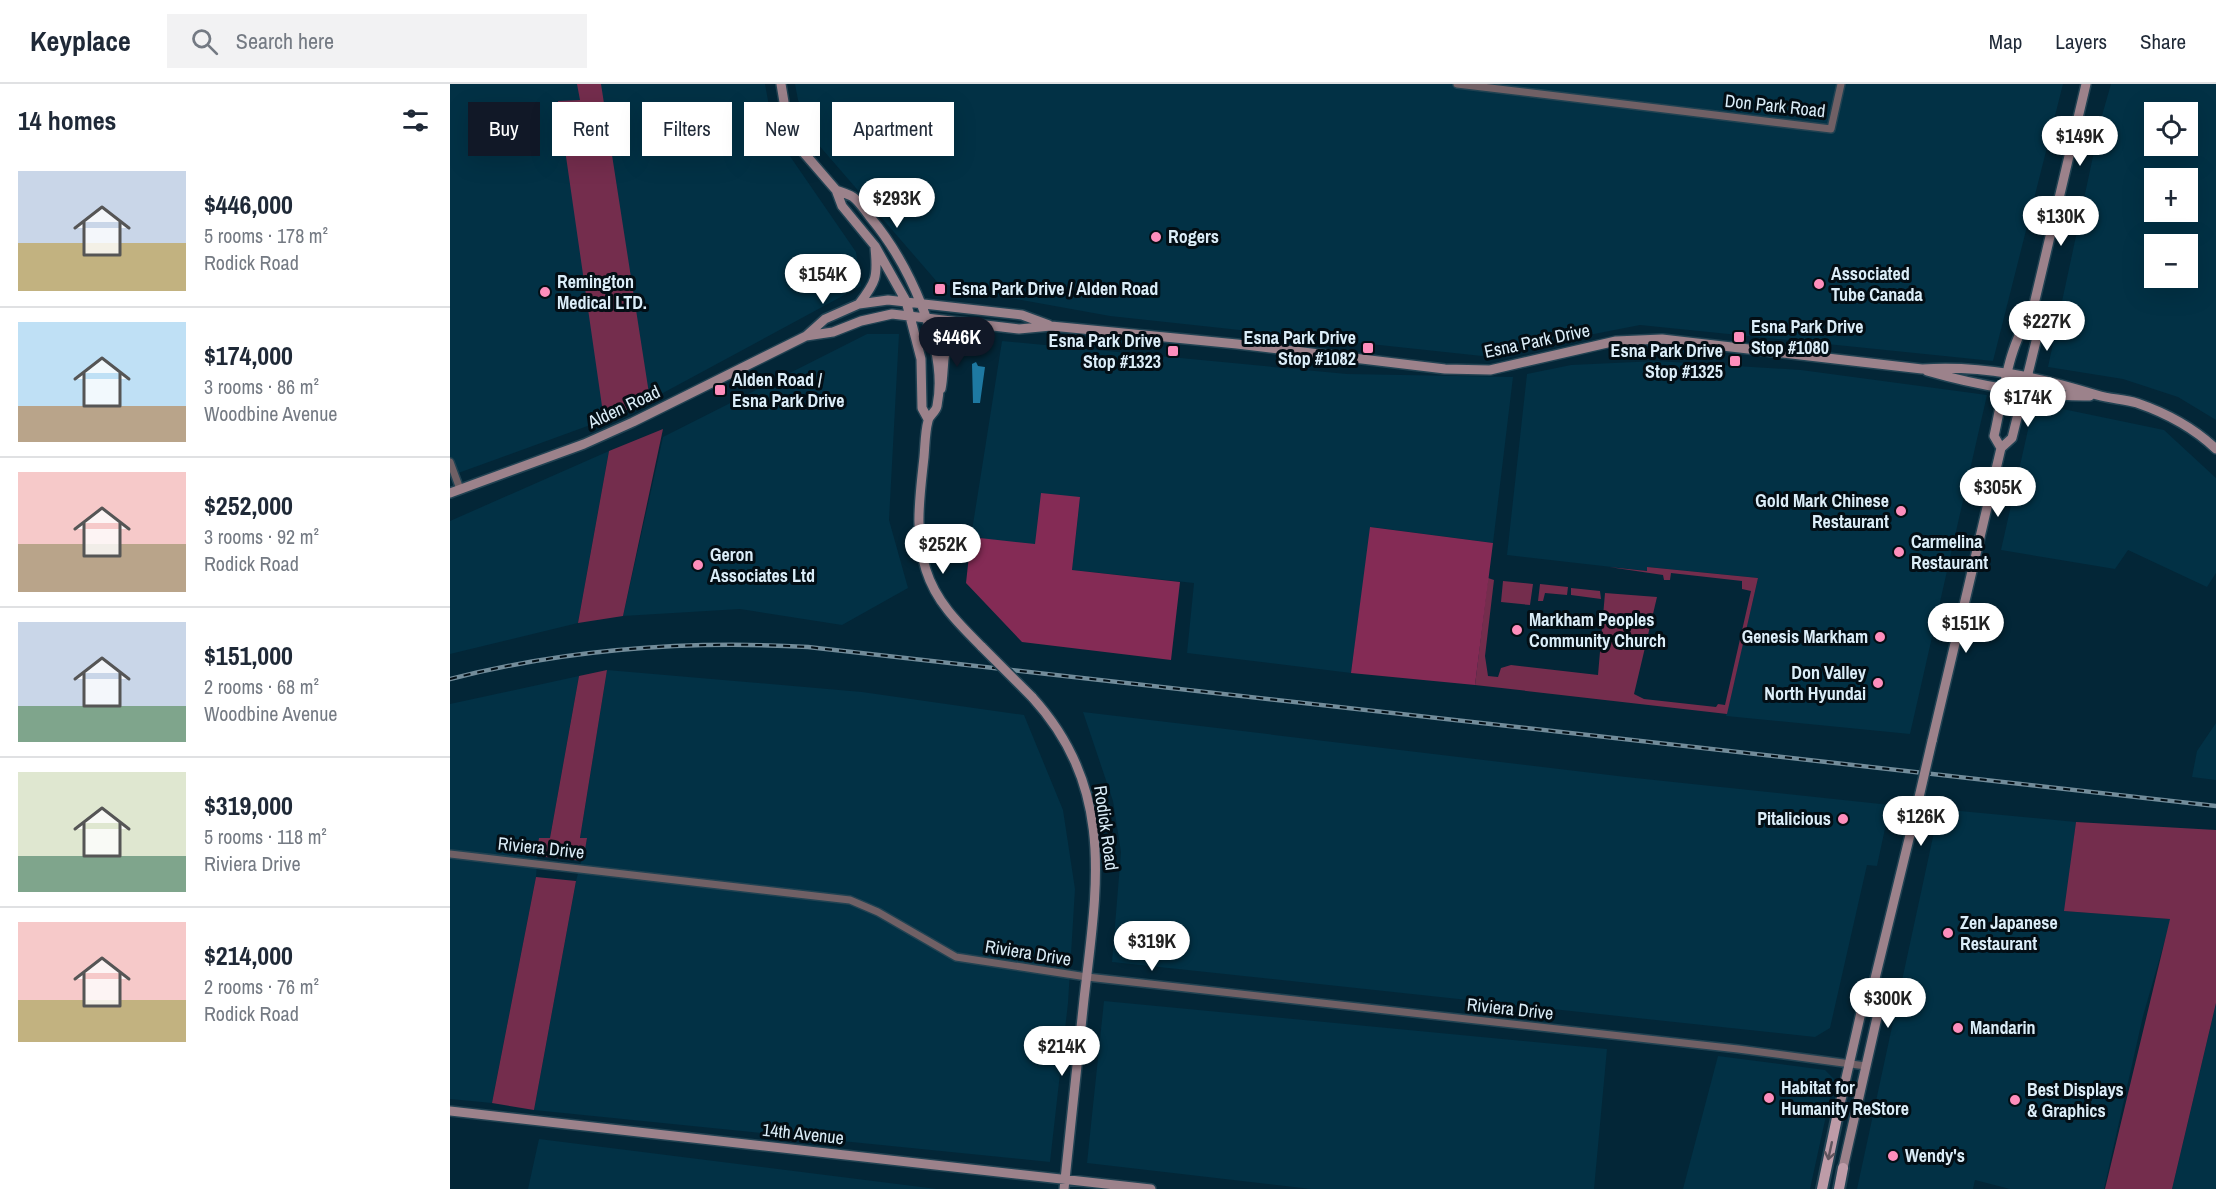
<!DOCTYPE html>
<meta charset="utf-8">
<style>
:root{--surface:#fff;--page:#f2f2f3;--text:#1f2937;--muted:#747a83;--line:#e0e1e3;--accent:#111827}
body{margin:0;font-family:"Archivo Narrow",sans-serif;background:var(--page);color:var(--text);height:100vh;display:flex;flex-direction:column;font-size:22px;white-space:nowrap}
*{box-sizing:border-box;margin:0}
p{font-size:20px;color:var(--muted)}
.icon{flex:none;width:33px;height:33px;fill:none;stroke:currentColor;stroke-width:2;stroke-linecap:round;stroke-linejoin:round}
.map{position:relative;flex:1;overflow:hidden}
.panel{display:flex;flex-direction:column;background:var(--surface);width:450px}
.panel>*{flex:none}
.hud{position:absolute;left:18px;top:18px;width:570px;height:54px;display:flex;gap:12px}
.tools{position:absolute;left:1694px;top:18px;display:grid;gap:12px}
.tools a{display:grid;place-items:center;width:54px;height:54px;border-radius:0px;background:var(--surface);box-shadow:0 6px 24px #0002;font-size:30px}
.price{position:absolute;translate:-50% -51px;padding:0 14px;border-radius:21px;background:#fff;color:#222;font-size:20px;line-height:39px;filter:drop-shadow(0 2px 3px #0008)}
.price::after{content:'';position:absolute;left:50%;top:36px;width:18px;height:14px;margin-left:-9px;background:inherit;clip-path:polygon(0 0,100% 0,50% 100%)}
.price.active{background:var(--accent);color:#fff}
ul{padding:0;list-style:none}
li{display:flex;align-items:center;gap:18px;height:150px;padding:0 18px}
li+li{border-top:2px solid var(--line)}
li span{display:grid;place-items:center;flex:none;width:168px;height:120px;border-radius:0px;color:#555}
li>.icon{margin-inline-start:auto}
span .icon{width:72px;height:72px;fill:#fffc;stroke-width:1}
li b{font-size:26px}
h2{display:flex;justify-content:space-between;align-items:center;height:72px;padding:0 18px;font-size:26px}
.pill{padding:0 21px;border-radius:0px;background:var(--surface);box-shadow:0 6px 24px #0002;font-size:21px;line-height:54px}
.pill.active{background:var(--accent);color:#fff}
header{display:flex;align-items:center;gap:36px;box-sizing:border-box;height:84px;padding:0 30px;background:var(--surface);border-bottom:2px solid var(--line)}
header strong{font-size:28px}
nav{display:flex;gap:33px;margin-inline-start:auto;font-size:21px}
.search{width:420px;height:54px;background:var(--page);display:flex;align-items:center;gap:15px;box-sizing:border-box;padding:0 21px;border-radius:0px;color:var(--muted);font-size:22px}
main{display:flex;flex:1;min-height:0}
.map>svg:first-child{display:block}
.built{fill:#023145;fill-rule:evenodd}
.green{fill:#742d4d}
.forest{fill:#842b55}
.water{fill:#1e79a2}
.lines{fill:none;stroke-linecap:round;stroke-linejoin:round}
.street-casing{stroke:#214252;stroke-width:10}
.secondary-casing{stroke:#214252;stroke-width:12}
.primary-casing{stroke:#214252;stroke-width:14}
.street{stroke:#706065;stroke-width:7}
.secondary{stroke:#9c828b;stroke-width:9}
.primary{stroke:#be9ca8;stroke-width:10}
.rail-casing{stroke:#728c9a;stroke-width:4.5}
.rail{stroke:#030e15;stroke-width:2;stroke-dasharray:7;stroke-linecap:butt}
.secondary-bridge-casing{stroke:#214252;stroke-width:12;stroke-linecap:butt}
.secondary-bridge{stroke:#9c828b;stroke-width:9}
.oneway{stroke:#60555e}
.poi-dot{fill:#fe8ebc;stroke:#030e15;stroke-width:2}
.labels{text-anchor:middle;stroke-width:6;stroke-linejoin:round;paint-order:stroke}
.street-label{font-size:18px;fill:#dbedf8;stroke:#030e15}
.poi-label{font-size:18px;font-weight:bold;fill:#dbedf8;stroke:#030e15;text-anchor:start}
</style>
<header>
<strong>Keyplace</strong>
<div class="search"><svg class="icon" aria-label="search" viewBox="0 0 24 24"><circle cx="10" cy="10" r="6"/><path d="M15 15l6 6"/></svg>Search here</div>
<nav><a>Map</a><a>Layers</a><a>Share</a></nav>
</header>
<main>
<section class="panel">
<h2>14 homes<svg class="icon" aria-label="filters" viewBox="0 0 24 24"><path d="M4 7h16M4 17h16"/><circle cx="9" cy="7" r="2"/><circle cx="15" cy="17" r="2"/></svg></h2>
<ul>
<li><span style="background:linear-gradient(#c9d6e8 60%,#c2b280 0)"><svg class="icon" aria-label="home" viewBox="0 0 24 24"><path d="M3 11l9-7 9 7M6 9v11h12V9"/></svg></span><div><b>$446,000</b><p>5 rooms · 178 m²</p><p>Rodick Road</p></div></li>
<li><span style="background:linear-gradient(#bfe0f5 70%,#b9a48a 0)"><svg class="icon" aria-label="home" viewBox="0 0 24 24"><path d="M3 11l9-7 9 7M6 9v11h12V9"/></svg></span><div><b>$174,000</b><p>3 rooms · 86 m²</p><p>Woodbine Avenue</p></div></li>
<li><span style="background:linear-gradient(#f6c9c9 60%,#b9a48a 0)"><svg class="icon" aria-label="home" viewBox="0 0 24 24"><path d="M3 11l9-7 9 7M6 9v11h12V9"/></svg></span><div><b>$252,000</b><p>3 rooms · 92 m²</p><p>Rodick Road</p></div></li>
<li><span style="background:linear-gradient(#c9d6e8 70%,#7fa58c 0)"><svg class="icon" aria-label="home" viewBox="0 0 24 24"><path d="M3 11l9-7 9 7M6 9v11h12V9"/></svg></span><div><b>$151,000</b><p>2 rooms · 68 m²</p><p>Woodbine Avenue</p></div></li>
<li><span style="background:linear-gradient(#dfe7d0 70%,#7fa58c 0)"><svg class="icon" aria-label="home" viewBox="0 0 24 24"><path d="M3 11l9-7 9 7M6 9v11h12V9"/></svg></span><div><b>$319,000</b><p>5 rooms · 118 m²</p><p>Riviera Drive</p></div></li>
<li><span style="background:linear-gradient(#f6c9c9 65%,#c2b280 0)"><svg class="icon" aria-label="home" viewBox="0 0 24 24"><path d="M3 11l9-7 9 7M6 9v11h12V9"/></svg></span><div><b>$214,000</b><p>2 rooms · 76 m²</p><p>Rodick Road</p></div></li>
</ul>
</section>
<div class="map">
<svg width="1766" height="1105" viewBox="0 0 1766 1105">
<rect width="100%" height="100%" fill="#032637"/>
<path class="built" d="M0,0H315L324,49L406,168L411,202L200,316L154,336L0,392Z
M345,0H1613L1543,277L1190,241L1032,272L660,232L533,209L488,199L367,59L348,16Z
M1661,0H1766V336L1728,313L1673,295L1598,283L1651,35ZM1737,28V62H1704V28ZM1704,94H1737V128H1704ZM1704,160H1737V194H1704Z
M417,250H449L439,436L458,504L392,541L290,525L173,532L213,353Z
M552,257L897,290L1063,293L1043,459L921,443L901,589L737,569L744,499L622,486L630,414L585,461L521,453Z
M1207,277L1351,286L1537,311L1460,650L1276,632L1308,494L1197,483V487L1057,471L1077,290L1121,281Z
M1584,319L1714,346L1766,394V489L1757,503L1678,466L1665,485L1551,466Z
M159,367L128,539L0,570V437Z
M157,586L412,608L574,631L613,726L625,805L618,919L600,1078L84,1026L126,797L137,755L130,754Z
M129,592L100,754H89L86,793L42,1019L0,1015V620Z
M633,628L1176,693L1440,721L1427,782L1417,781L1380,944L1365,953L662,878L671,768L663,717Z
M1766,639V696L1742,693L1747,667Z
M1489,725L1626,738L1615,827L1721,835L1693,932L1654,1105H1560L1525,1096L1523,1105H1407Z
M654,917L1157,965L1144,1105H861L637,1079Z
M1766,919V1105H1722Z
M1268,972L1375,986L1384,995L1360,1105H1233Z
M89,1055L487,1105H78Z"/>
<path class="green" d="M127,0H151L200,316L154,336L108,17L130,16Z
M213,345L173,532L128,539L159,367Z
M1159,483L1197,487V483L1308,494L1277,630L1025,601L1038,494L1044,496L1035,572L1038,592L1048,593L1051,584L1061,581L1148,591L1155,509L1207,513L1184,610L1194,615L1266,623L1268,620L1275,621L1301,507L1292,505V497L1221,489L1220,496H1214L1213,491Z
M1053,497L1083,500L1080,521L1051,518Z
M1090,500L1118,503L1117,511L1095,509L1093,517H1088Z
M1121,504L1150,507L1151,515L1121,511Z
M157,586L130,754H137L133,777L86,772L89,754H100L129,592Z
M1626,738L1766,746V919L1722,1105H1655L1720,835L1614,827Z
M86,793L126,797L84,1026L42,1019Z"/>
<path class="forest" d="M591,409L630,413L622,486L730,498L721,576L572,558L516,499L521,453L585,460Z
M920,443L1043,459L1025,601L901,589Z"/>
<path class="water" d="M526,278L528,282L535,283L530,319H523L522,280Z"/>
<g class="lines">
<defs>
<path id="street" d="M1007,0L1381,45L1391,0
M0,378L10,405
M0,770L400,816L428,828L506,873L637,893L1288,965L1416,982"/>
<path id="secondary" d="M331,0L337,36L348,62L386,106L392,122L425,162L456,217L471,275L472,324L478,335
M386,106C391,108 398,110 403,113C409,117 415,127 420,133C457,177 499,263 487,322C486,328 479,331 478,337C475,348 475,362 474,373C470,411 464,449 476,486C486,518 509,540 532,563
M409,220C426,198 428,193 425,164
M356,252L383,248L411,237L442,230L569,245L601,242L787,260L995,285L1040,286L1166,257L1212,255L1472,285C1533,281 1589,293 1647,311C1660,315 1674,315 1687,319C1716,329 1744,344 1766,365
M1477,287C1525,301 1591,313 1640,312
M491,305C496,283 488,245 518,241
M1551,364L1544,352C1552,319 1558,257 1581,233L1636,0
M0,409L134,360L183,338L356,252L375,235L409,220L438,216L572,231L599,241
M582,613C666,705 647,802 634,915C627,978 621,1042 614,1105
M1482,657L1551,364L1562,354L1588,249L1581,233
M0,1027L701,1105
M1388,1029L1412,924L1421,911L1467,722
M1393,1084L1428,929L1421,911"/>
<path id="primary" d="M1372,1105L1388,1029
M1389,1105L1393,1084"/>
</defs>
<use href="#street" class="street-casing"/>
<use href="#secondary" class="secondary-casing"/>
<use href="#primary" class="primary-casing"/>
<use href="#street" class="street"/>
<use href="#secondary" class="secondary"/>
<use href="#primary" class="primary"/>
<defs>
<path id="rail" d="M0,595C118,565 237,556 358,563L1766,722"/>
</defs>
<use href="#rail" class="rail-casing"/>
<use href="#rail" class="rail"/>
<defs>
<path id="secondary-bridge" d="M532,563L582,613
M1467,722L1482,657"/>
</defs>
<use href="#secondary-bridge" class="secondary-bridge-casing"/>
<use href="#secondary-bridge" class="secondary-bridge"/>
</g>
<defs><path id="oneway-shaft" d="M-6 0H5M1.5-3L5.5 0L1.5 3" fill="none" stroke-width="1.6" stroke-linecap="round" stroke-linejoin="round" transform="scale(1.5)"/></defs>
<use class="oneway" href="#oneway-shaft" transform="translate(1380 1067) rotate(102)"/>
<g class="poi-dot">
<circle cx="706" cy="153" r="6"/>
<circle cx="1369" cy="200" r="6"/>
<rect x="484" y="199" width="12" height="12" rx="3"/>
<circle cx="95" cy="208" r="6"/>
<rect x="1283" y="247" width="12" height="12" rx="3"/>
<rect x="912" y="258" width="12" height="12" rx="3"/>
<rect x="717" y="261" width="12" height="12" rx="3"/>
<rect x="1279" y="271" width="12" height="12" rx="3"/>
<rect x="264" y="300" width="12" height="12" rx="3"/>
<circle cx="1451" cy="427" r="6"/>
<circle cx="1449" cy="468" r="6"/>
<circle cx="248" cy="481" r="6"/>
<circle cx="1067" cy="546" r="6"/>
<circle cx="1430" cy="553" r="6"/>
<circle cx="1428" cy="599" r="6"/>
<circle cx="1393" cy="735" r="6"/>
<circle cx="1498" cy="849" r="6"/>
<circle cx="1508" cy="944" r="6"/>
<circle cx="1319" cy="1014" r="6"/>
<circle cx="1565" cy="1016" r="6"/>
<circle cx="1443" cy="1072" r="6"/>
</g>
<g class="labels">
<g class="street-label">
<text transform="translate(1325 22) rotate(6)" y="6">Don Park Road</text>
<text transform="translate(1087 257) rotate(-12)" y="6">Esna Park Drive</text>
<text transform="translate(174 323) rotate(-25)" y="6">Alden Road</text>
<text transform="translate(656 744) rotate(82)" y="6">Rodick Road</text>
<text transform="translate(91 764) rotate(6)" y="6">Riviera Drive</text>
<text transform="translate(578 869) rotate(9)" y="6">Riviera Drive</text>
<text transform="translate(1060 925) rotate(6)" y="6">Riviera Drive</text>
<text transform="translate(353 1050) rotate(6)" y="6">14th Avenue</text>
</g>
<g class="poi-label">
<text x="718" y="159">Rogers</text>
<text x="1381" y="196">Associated<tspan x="1381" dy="21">Tube Canada</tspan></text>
<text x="107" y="204">Remington<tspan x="107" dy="21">Medical LTD.</tspan></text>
<text x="502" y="211">Esna Park Drive / Alden Road</text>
<text x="1301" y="249">Esna Park Drive<tspan x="1301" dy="21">Stop #1080</tspan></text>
<text x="906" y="260" text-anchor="end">Esna Park Drive<tspan x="906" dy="21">Stop #1082</tspan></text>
<text x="711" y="263" text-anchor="end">Esna Park Drive<tspan x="711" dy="21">Stop #1323</tspan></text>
<text x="1273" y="273" text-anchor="end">Esna Park Drive<tspan x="1273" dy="21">Stop #1325</tspan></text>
<text x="282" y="302">Alden Road /<tspan x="282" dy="21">Esna Park Drive</tspan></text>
<text x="1439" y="423" text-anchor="end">Gold Mark Chinese<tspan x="1439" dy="21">Restaurant</tspan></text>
<text x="1461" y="464">Carmelina<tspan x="1461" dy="21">Restaurant</tspan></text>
<text x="260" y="477">Geron<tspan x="260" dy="21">Associates Ltd</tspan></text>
<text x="1079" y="542">Markham Peoples<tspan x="1079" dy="21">Community Church</tspan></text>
<text x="1418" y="559" text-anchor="end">Genesis Markham</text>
<text x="1416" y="595" text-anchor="end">Don Valley<tspan x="1416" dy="21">North Hyundai</tspan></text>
<text x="1381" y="741" text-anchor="end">Pitalicious</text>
<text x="1510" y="845">Zen Japanese<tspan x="1510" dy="21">Restaurant</tspan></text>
<text x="1520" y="950">Mandarin</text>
<text x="1331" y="1010">Habitat for<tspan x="1331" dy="21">Humanity ReStore</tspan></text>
<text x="1577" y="1012">Best Displays<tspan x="1577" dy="21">&amp; Graphics</tspan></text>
<text x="1455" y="1078">Wendy's</text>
</g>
</g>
</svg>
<div class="tools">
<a><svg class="icon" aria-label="locate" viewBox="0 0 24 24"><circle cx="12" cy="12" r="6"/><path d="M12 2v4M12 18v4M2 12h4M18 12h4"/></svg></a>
<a>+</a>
<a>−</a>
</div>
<b class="price" style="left:1630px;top:83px">$149K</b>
<b class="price" style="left:447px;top:145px">$293K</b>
<b class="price" style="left:1611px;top:163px">$130K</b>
<b class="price" style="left:373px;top:221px">$154K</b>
<b class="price" style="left:1597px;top:268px">$227K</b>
<b class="price active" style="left:507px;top:284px">$446K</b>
<b class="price" style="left:1578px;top:344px">$174K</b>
<b class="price" style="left:1548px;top:434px">$305K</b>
<b class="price" style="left:493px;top:491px">$252K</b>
<b class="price" style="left:1516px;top:570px">$151K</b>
<b class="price" style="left:1471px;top:763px">$126K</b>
<b class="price" style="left:702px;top:888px">$319K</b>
<b class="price" style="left:1438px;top:945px">$300K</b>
<b class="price" style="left:612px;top:993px">$214K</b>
<div class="hud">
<a class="pill active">Buy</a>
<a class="pill">Rent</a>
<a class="pill">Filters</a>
<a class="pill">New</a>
<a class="pill">Apartment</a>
</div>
</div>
</main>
